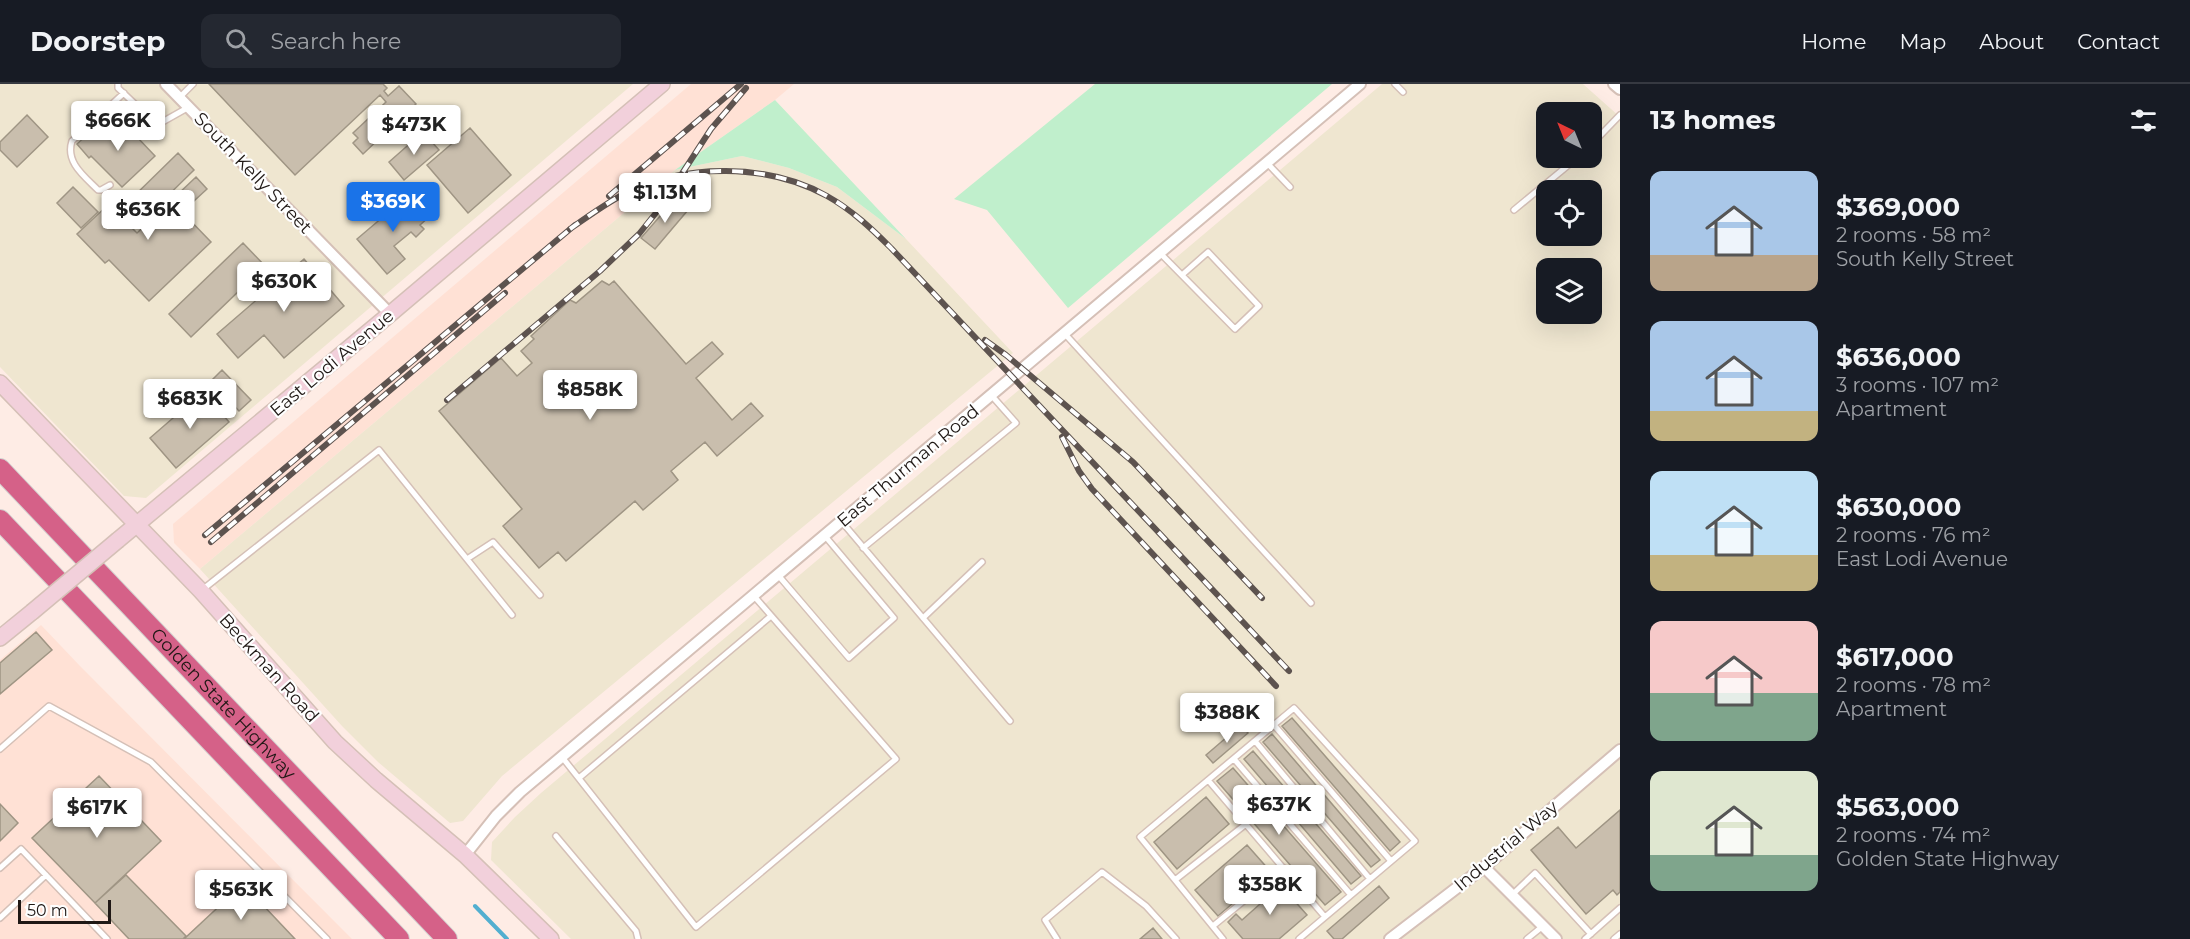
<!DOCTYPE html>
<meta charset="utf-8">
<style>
:root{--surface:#171b24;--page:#242831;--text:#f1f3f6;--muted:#9ea1a6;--line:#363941;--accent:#1a73e8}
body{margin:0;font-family:Montserrat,sans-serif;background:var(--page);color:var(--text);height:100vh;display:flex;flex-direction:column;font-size:22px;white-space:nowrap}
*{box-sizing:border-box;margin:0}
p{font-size:20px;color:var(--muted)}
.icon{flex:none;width:33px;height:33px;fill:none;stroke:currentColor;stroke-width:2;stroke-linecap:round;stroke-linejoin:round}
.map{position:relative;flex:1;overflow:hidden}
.panel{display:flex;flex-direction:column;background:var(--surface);width:570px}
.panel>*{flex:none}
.needle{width:39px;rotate:317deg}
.tools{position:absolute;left:1536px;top:18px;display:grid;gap:12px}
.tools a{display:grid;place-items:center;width:66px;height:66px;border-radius:12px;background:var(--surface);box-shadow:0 6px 24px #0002;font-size:30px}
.scale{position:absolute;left:18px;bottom:15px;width:93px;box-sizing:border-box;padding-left:6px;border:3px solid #1f1815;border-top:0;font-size:16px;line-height:21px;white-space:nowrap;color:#1f1815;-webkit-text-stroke:4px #fefefe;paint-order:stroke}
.price{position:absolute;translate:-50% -51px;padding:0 14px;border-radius:6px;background:#fff;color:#222;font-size:20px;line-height:39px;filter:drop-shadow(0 2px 3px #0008)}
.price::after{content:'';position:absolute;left:50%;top:36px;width:18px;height:14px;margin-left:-9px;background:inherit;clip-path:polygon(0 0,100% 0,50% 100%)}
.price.on{background:var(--accent);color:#fff}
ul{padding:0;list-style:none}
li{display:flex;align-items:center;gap:18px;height:150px;padding:0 30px}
li span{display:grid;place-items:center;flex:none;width:168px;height:120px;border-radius:12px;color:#555}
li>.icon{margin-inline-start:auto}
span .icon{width:72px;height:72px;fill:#fffc;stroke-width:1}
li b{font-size:26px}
h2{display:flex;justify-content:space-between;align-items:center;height:72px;padding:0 30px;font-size:26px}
header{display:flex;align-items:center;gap:36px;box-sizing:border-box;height:84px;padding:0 30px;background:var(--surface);border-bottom:2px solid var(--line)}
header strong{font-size:28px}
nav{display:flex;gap:33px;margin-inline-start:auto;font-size:21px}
.search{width:420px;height:54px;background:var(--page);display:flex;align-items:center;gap:15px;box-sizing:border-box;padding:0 21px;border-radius:12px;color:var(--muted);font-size:22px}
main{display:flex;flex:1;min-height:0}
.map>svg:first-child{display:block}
.built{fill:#ffe1d5}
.industrial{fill:#efe6d0;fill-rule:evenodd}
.green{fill:#c0efcc}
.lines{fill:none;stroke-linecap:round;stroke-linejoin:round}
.stream{stroke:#52afd0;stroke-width:4}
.building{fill:#c9bead;stroke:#9f9584;stroke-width:1.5}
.lane-casing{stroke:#d5c0b7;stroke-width:8}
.street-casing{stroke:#d5c0b7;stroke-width:14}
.secondary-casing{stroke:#d5c0b7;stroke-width:18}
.highway-casing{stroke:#d2d1d0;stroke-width:22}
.lane{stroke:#fff;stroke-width:5}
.street{stroke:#fff;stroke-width:10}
.secondary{stroke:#f2d0db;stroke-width:15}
.highway{stroke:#d56188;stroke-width:20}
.rail-casing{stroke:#5d534f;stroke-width:6}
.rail{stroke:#fefefe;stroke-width:4;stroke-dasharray:11;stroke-linecap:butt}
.secondary-bridge-casing{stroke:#d5c0b7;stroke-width:18;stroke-linecap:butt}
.secondary-bridge{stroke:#f2d0db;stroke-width:15}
.labels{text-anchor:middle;stroke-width:4.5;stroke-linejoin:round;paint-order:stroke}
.street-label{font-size:18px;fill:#1f1815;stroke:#fefefe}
</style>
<header>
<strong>Doorstep</strong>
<div class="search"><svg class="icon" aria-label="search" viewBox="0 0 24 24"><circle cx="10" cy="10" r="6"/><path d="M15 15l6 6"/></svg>Search here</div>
<nav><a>Home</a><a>Map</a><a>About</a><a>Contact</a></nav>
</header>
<main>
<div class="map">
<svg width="1620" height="855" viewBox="0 0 1620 855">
<rect width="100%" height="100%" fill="#feece5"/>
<path class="built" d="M691,0H794L775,16L675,86L200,485L174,459L173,440Z
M41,541L80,582L352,855H0V576Z"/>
<path class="industrial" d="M0,0H633L146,414L124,412L0,283Z
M1382,0H1583L1620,33V855H571L491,776L492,758L515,733L541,709ZM1546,28H1592V74H1546ZM1546,106H1592V152H1546ZM1546,184H1592V230H1546Z
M742,72L789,84L837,103L906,155L1013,269L502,692L463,737L450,739L378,678L342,642L200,485L675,86Z"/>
<path class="green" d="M1095,0H1332L1068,224L987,126L954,115Z
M775,16L906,155L837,103L789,84L742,72L675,86Z"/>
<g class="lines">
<path class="stream" d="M475,822L507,855"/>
</g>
<path class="building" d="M209,0H383L387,4L384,7L388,12L399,2L416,20L363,70L353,59L358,54L353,49L386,18L380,11L295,91Z
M27,31L48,53L17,83L0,66V58Z
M118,33L155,72L122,103L91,72L89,74L77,60L89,49L95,55Z
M470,44L511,91L468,129L427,81Z
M423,48L439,66L404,96L389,78Z
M178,69L194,86L145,134L129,117Z
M196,93L207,105L182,128L211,158L149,217L109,176L105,179L77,150L109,120L114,125L123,117L137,132L128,140L137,149Z
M73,103L98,128L81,144L57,119Z
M410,110L429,133L420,141L424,145L416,153L411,148L394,162L405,175L387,190L357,155Z
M675,115L688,126L655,165L641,154Z
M243,159L265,182L191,253L169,230Z
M304,175L344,222L284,274L264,251L238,274L217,250Z
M602,197L609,201L614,197L686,280L712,258L723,270L696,294L732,336L751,319L763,332L717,372L705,358L671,387L678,396L643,426L635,417L566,477L558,468L539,484L503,442L522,425L439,327L501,274L517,292L532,279L521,267L534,255L531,252L570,216L576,219Z
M222,286L251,316L239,327L211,297Z
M203,308L229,338L176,384L150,354Z
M36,548L52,566L0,610V579Z
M1292,634L1400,758L1390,767L1282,642Z
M1241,641L1248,649L1213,679L1206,671Z
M1272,650L1380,776L1371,783L1263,658Z
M1253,667L1361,792L1351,800L1244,675Z
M1233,684L1341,808L1325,821L1217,697Z
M99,692L161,757L95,819L32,754Z
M1206,713L1229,740L1177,785L1154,758Z
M0,720L18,739L0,757Z
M1620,726V808L1617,811L1613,806L1586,830L1531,766L1558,743L1576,764Z
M1247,761L1270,787L1218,832L1195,806Z
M126,791L186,852L183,855H129L95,819Z
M1276,796L1307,831L1279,855H1243L1228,838L1236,830L1242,836L1269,812L1265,807Z
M243,800L295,855H184Z
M1379,802L1389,814L1342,855H1334L1327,847Z
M1153,844L1162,855H1140Z"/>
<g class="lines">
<defs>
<path id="lane" d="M118,0V4L157,41L189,23
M1395,0L1403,8
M180,13L193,0
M1592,60L1620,31
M1267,79L1290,103
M110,101L101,106H98C84,92 65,78 72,57L124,9
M1514,126L1577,74
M1160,169L1235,245L1259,222L1208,168L1182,191
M1065,250L1311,519
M842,438L1010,637
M863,464L1016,339L992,312
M467,475L493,458L540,511
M778,491L849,574L894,534L825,452
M202,506L379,366L512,531
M923,534L982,478
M1274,641L1391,777
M1255,657L1370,795
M0,665L49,622L151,678L327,855
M562,673L696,843L896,675L754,512
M1234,675L1351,811
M579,694L771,532
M1208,696L1325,833
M556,752L636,847L638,855
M0,784L21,765L107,855
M1175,796L1246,740
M1512,811L1535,789L1591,850
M0,834L46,791
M1213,842L1284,784
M1057,855L1045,836L1102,788L1146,822L1176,855
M1223,855L1140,753L1294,624L1415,757L1299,855
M1527,855L1543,842
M1585,855L1620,824
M1614,855L1620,850"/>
<path id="street" d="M166,0L390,230
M1614,0L1620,5
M465,771L496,732L520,708L1360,0
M1484,783L1556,855
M1390,855L1484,783L1620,666"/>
<path id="secondary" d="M0,299L201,507L335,658L376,696L465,771L551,855
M118,456L390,230L662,0
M0,554L32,528"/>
<g id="highway">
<path id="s1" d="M0,385L447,855"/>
<path d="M0,436L399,855"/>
</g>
</defs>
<use href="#lane" class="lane-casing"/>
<use href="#street" class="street-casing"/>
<use href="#secondary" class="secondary-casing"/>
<use href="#highway" class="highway-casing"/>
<use href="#lane" class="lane"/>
<use href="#street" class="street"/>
<use href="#secondary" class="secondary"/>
<use href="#highway" class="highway"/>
<defs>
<path id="rail" d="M609,112L741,0
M570,145C587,133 605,120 624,110C684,79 768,79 827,112C852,126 872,145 891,164L1289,587
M985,256L1006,271L1133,378L1262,514
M447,316L600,187L639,150L659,125L711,45L746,4
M1062,353L1079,387L1092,405L1276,602
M205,451L575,141
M211,458L505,209"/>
</defs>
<use href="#rail" class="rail-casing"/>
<use href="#rail" class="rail"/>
<defs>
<path id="secondary-bridge" d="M32,528L118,456"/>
</defs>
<use href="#secondary-bridge" class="secondary-bridge-casing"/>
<use href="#secondary-bridge" class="secondary-bridge"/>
</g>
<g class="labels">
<g class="street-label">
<text transform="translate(253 89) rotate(46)" y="6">South Kelly Street</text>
<text transform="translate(332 279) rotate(-40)" y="6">East Lodi Avenue</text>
<text transform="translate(908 382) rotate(-40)" y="6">East Thurman Road</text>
<text transform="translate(269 584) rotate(48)" y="6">Beckman Road</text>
<text dy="6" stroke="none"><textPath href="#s1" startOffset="324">Golden State Highway</textPath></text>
<text transform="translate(1506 762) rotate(-40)" y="6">Industrial Way</text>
</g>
</g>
</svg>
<div class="tools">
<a><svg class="needle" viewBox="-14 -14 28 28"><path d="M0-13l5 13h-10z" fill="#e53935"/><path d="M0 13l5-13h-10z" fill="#9ea1a6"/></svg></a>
<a><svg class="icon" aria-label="locate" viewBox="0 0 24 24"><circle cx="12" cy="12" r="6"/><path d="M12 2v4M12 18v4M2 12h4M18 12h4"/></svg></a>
<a><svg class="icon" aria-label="layers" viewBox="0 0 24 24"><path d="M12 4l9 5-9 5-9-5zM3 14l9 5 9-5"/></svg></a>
</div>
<div class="scale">50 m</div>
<b class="price" style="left:118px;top:68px">$666K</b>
<b class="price" style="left:414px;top:72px">$473K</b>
<b class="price" style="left:665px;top:140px">$1.13M</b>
<b class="price on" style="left:393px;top:149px">$369K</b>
<b class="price" style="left:148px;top:157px">$636K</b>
<b class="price" style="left:284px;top:229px">$630K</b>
<b class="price" style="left:590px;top:337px">$858K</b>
<b class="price" style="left:190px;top:346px">$683K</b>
<b class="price" style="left:1227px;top:660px">$388K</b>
<b class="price" style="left:1279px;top:752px">$637K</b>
<b class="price" style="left:97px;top:755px">$617K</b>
<b class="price" style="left:1270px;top:832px">$358K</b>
<b class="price" style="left:241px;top:837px">$563K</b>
</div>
<section class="panel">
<h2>13 homes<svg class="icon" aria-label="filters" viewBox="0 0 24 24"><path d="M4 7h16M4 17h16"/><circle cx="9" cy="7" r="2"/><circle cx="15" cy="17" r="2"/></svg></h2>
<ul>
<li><span style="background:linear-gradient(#a9c7e8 70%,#b9a48a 0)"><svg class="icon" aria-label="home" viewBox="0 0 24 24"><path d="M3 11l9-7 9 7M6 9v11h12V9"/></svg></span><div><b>$369,000</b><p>2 rooms · 58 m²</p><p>South Kelly Street</p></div></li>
<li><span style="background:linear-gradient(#a9c7e8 75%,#c2b280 0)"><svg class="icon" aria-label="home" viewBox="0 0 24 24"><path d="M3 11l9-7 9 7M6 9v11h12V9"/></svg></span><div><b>$636,000</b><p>3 rooms · 107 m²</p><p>Apartment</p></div></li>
<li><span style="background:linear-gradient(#bfe0f5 70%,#c2b280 0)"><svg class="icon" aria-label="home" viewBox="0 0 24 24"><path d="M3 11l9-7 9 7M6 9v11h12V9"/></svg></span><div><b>$630,000</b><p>2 rooms · 76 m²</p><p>East Lodi Avenue</p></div></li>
<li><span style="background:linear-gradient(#f6c9c9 60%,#7fa58c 0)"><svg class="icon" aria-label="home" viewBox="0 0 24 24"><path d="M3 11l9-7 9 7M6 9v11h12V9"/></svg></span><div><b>$617,000</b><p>2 rooms · 78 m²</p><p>Apartment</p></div></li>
<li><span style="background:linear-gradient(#dfe7d0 70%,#7fa58c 0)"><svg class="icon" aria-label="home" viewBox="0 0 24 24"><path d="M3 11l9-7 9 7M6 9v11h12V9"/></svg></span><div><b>$563,000</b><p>2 rooms · 74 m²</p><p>Golden State Highway</p></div></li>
</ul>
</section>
</main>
